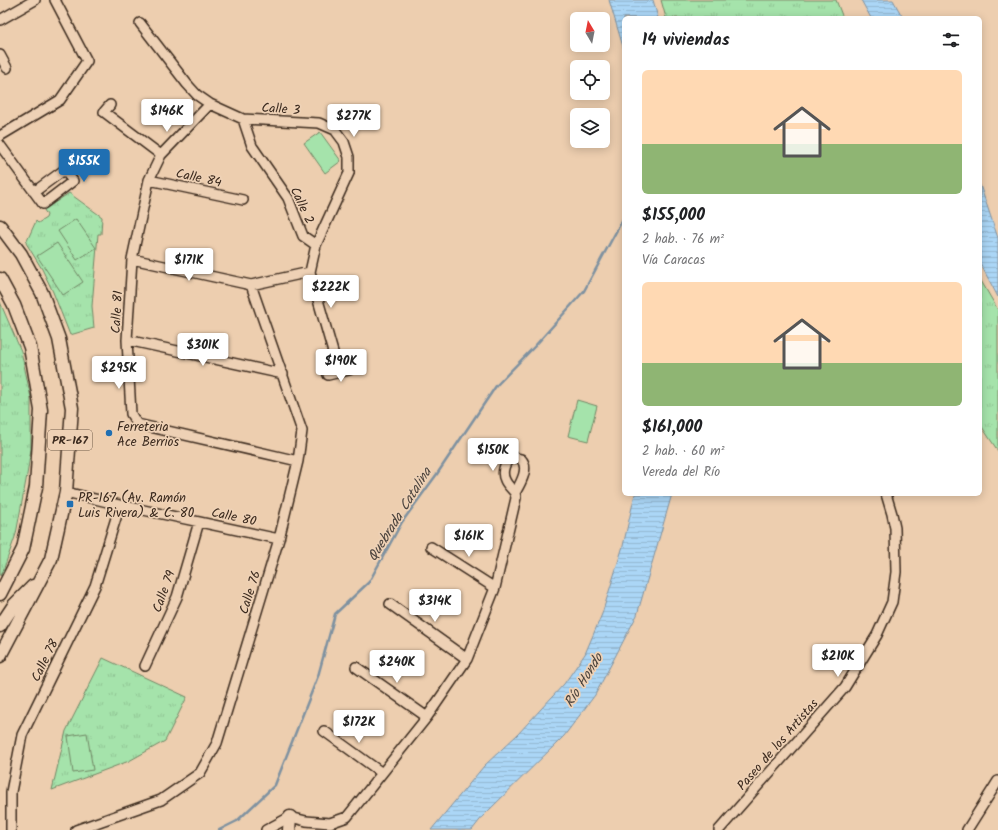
<!DOCTYPE html>
<html lang="es">
<meta charset="utf-8">
<style>
:root{--surface:#fff;--page:#f2f2f2;--text:#202124;--muted:#757577;--accent:#1f6fb2}
body{margin:0;font-family:Kalam,sans-serif;background:var(--page);color:var(--text);height:100vh;display:flex;flex-direction:column;font-size:15px;white-space:nowrap}
*{box-sizing:border-box;margin:0}
p{font-size:13px;color:var(--muted)}
.icon{flex:none;width:22px;height:22px;fill:none;stroke:currentColor;stroke-width:2;stroke-linecap:round;stroke-linejoin:round}
.map{position:relative;flex:1;overflow:hidden}
.side{position:absolute;left:622px;top:16px;width:360px;height:480px;display:flex;flex-direction:column;background:var(--surface);border-radius:6px;box-shadow:0 2px 10px #0003}
.side>*{flex:none}
.needle{width:26px;rotate:350deg}
.fabs{position:absolute;left:570px;top:12px;display:grid;gap:8px}
.fabs a{display:grid;place-items:center;width:40px;height:40px;border-radius:6px;background:var(--surface);box-shadow:0 2px 10px #0003;font-size:20px}
.price{position:absolute;translate:-50% -34px;padding:0 9px;border-radius:4px;background:#fff;color:#222;font-size:13px;line-height:26px;filter:drop-shadow(0 1px 2px #0008)}
.price::after{content:'';position:absolute;left:50%;top:24px;width:12px;height:9px;margin-left:-6px;background:inherit;clip-path:polygon(0 0,100% 0,50% 100%)}
.price.current{background:var(--accent);color:#fff}
ul{padding:0;list-style:none}
li{display:grid;align-content:center;gap:8px;height:212px;padding:0 20px}
li span{display:grid;place-items:center;height:124px;border-radius:6px;color:#555}
li>.icon{margin-inline-start:auto}
span .icon{width:72px;height:72px;fill:#fffc;stroke-width:1}
li b{font-size:17px}
h2{display:flex;justify-content:space-between;align-items:center;height:48px;padding:0 20px;font-size:17px}
.map>svg:first-child{display:block}
.grass{fill:url(#grass-tufts);stroke:#708664}
.pitch{fill:#a5e3ab;stroke:#708664}
.water{fill:url(#water-rules);stroke:#7e91a0}
.lines{fill:none;stroke-linecap:round;stroke-linejoin:round}
.stream{stroke:#7e91a0;stroke-width:2.5}
.minor-casing{stroke:#3b2a1e;stroke-width:12}
.major-casing{stroke:#3b2a1e;stroke-width:15}
.minor{stroke:#eed1b5;stroke-width:9}
.major{stroke:#eed1b5;stroke-width:12}
.poi-dot{fill:#1f6fb2;stroke:#eed1b5;stroke-width:1.5}
.labels{text-anchor:middle;stroke-width:3.5;stroke-linejoin:round;paint-order:stroke}
.shield{fill:#eed1b5;stroke:#715c4b;stroke-width:1}
.shield-label{font-size:12px;font-weight:bold;fill:#3b2a1e}
.street-label{font-size:13px;fill:#3b2a1e;stroke:#eed1b5}
.poi-label{font-size:13px;fill:#3b2a1e;stroke:#eed1b5;text-anchor:start}
.water-label{font-size:14px;font-style:italic;fill:#4c443e;stroke:#eed1b5}
</style>
<div class="map">
<svg width="998" height="830" viewBox="0 0 998 830">
<defs>
<pattern id="grass-tufts" width="24" height="20" patternUnits="userSpaceOnUse"><rect width="24" height="20" fill="#a5e3ab"/><path d="M3 7l-1-3M5 7V3M7 7l1-3M15 17l-1-3M17 17v-4M19 17l1-3" fill="none" stroke="#8fc393"/></pattern>
<pattern id="water-rules" width="6" height="5" patternUnits="userSpaceOnUse"><rect width="6" height="5" fill="#abd6f6"/><path d="M0 2.5h6" fill="none" stroke="#94b8d2"/></pattern>
</defs>
<rect width="100%" height="100%" fill="#edceaf"/>
<filter id="ink" filterUnits="userSpaceOnUse"><feTurbulence type="fractalNoise" baseFrequency=".025" numOctaves="2"/><feDisplacementMap in="SourceGraphic" scale="8" xChannelSelector="R" yChannelSelector="G"/><feConvolveMatrix kernelMatrix="1 2 1 2 8 2 1 2 1" color-interpolation-filters="sRGB"/></filter>
<g filter="url(#ink)">
<path class="grass" d="M661,0H836L843,18H666Z
M69,193L102,217L101,234H98L92,306L94,328L70,335L53,292L42,269L26,243L36,221L38,223L46,218L47,215L44,210Z
M980,279L998,310V451L980,424Z
M0,302L21,351L31,398V449L27,475L16,534L3,571L0,576Z
M103,658L187,697L165,741L129,761L52,790L66,731Z"/>
<path class="pitch" d="M320,132L341,161L325,173L304,143Z
M76,219L96,248L77,260L58,231Z
M57,243L83,282L63,295L37,256Z
M577,400L597,406L588,441L568,436Z
M87,733L93,770L73,773L68,736Z"/>
<path class="water" d="M609,0H653L658,18H624V50Z
M861,0H893L903,18H871Z
M980,185L998,238V297L980,263Z
M635,494H672L637,615L595,695L564,736L483,816L472,830H431L484,766L518,734L564,684L585,654L602,614L623,546Z"/>
<g class="lines">
<path class="stream" d="M219,830L237,821L275,785L318,676L335,614L369,582L402,522L437,474L496,386L534,347L584,291L624,217"/>
<defs>
<path id="minor" d="M0,20L35,0
M140,23L187,84L197,95L210,104L243,119L319,123L335,130L344,142L349,157V173L316,245L310,272L339,373
M0,55L7,68
M210,104L161,155L149,180L132,259L127,340L131,414L137,424L298,461
M110,105L104,112L161,155
M243,119L252,146L288,198L303,236L316,245
M0,136L60,100L87,61L55,0
M0,145L43,204L73,181L64,170L34,192
M149,180L243,200
M132,259L251,285L310,272
M127,340L283,374
M328,375L349,370
M513,457L521,459C530,468 520,484 515,493C512,489 507,485 505,480C501,472 505,460 513,457Z
M66,492L120,505L279,539
M431,547L495,588
M390,604L467,659
M145,666L177,597L199,522
M356,667L427,717
M324,731L382,773
M11,830V792L22,735L95,586L120,505
M76,830L161,800L200,773L217,743L279,539L298,461L302,431L251,285
M266,830L290,817L306,821L330,823L347,817L427,717L467,659L495,588L516,498L515,493
M719,830L845,687L877,635L892,602L896,572L895,528L892,514L886,494
M967,830L998,781"/>
<path id="major" d="M0,226L21,254L42,293L59,339L72,408L66,492L51,559L0,656
M0,279L14,305L30,347L41,410L36,487L23,549L0,594
M0,626L14,605L33,586
M289,830L290,817"/>
</defs>
<use href="#minor" class="minor-casing"/>
<use href="#major" class="major-casing"/>
<use href="#minor" class="minor"/>
<use href="#major" class="major"/>
</g>
</g>
<g class="poi-dot">
<circle cx="109" cy="433" r="4"/>
<rect x="66" y="500" width="8" height="8" rx="2"/>
</g>
<g class="labels">
<rect class="shield" x="48" y="430" width="44" height="20" rx="3"/>
<g class="shield-label">
<text x="70" y="444">PR-167</text>
</g>
<g class="street-label">
<text transform="translate(281 108) rotate(4)" y="5">Calle 3</text>
<text transform="translate(199 177) rotate(12)" y="5">Calle 84</text>
<text transform="translate(303 205) rotate(65)" y="5">Calle 2</text>
<text transform="translate(116 312) rotate(-87)" y="5">Calle 81</text>
<text transform="translate(234 516) rotate(12)" y="5">Calle 80</text>
<text transform="translate(163 591) rotate(-70)" y="5">Calle 79</text>
<text transform="translate(249 592) rotate(-73)" y="5">Calle 76</text>
<text transform="translate(44 660) rotate(-64)" y="5">Calle 78</text>
<text transform="translate(777 744) rotate(-49)" y="5">Paseo de los Artistas</text>
</g>
<g class="poi-label">
<text x="117" y="431">Ferreteria<tspan x="117" dy="15">Ace Berrios</tspan></text>
<text x="78" y="502">PR-167 (Av. Ramón<tspan x="78" dy="15">Luis Rivera) &amp; C. 80</tspan></text>
</g>
<g class="water-label">
<text transform="translate(399 514) rotate(-58)" y="5">Quebrada Catalina</text>
<text transform="translate(583 680) rotate(-58)" y="5">Río Hondo</text>
</g>
</g>
</svg>
<div class="fabs">
<a><svg class="needle" viewBox="-14 -14 28 28"><path d="M0-13l5 13h-10z" fill="#e53935"/><path d="M0 13l5-13h-10z" fill="#757577"/></svg></a>
<a><svg class="icon" aria-label="locate" viewBox="0 0 24 24"><circle cx="12" cy="12" r="6"/><path d="M12 2v4M12 18v4M2 12h4M18 12h4"/></svg></a>
<a><svg class="icon" aria-label="layers" viewBox="0 0 24 24"><path d="M12 4l9 5-9 5-9-5zM3 14l9 5 9-5"/></svg></a>
</div>
<b class="price" style="left:167px;top:133px">$146K</b>
<b class="price" style="left:354px;top:138px">$277K</b>
<b class="price current" style="left:84px;top:183px">$155K</b>
<b class="price" style="left:189px;top:282px">$171K</b>
<b class="price" style="left:331px;top:309px">$222K</b>
<b class="price" style="left:203px;top:367px">$301K</b>
<b class="price" style="left:341px;top:383px">$190K</b>
<b class="price" style="left:119px;top:390px">$295K</b>
<b class="price" style="left:493px;top:472px">$150K</b>
<b class="price" style="left:469px;top:558px">$161K</b>
<b class="price" style="left:435px;top:623px">$314K</b>
<b class="price" style="left:838px;top:678px">$210K</b>
<b class="price" style="left:397px;top:684px">$240K</b>
<b class="price" style="left:359px;top:744px">$172K</b>
<section class="side">
<h2>14 viviendas<svg class="icon" aria-label="filters" viewBox="0 0 24 24"><path d="M4 7h16M4 17h16"/><circle cx="9" cy="7" r="2"/><circle cx="15" cy="17" r="2"/></svg></h2>
<ul>
<li><span style="background:linear-gradient(#ffd9b3 60%,#8fb573 0)"><svg class="icon" aria-label="home" viewBox="0 0 24 24"><path d="M3 11l9-7 9 7M6 9v11h12V9"/></svg></span><div><b>$155,000</b><p>2 hab. · 76 m²</p><p>Vía Caracas</p></div></li>
<li><span style="background:linear-gradient(#ffd9b3 65%,#8fb573 0)"><svg class="icon" aria-label="home" viewBox="0 0 24 24"><path d="M3 11l9-7 9 7M6 9v11h12V9"/></svg></span><div><b>$161,000</b><p>2 hab. · 60 m²</p><p>Vereda del Río</p></div></li>
</ul>
</section>
</div>
